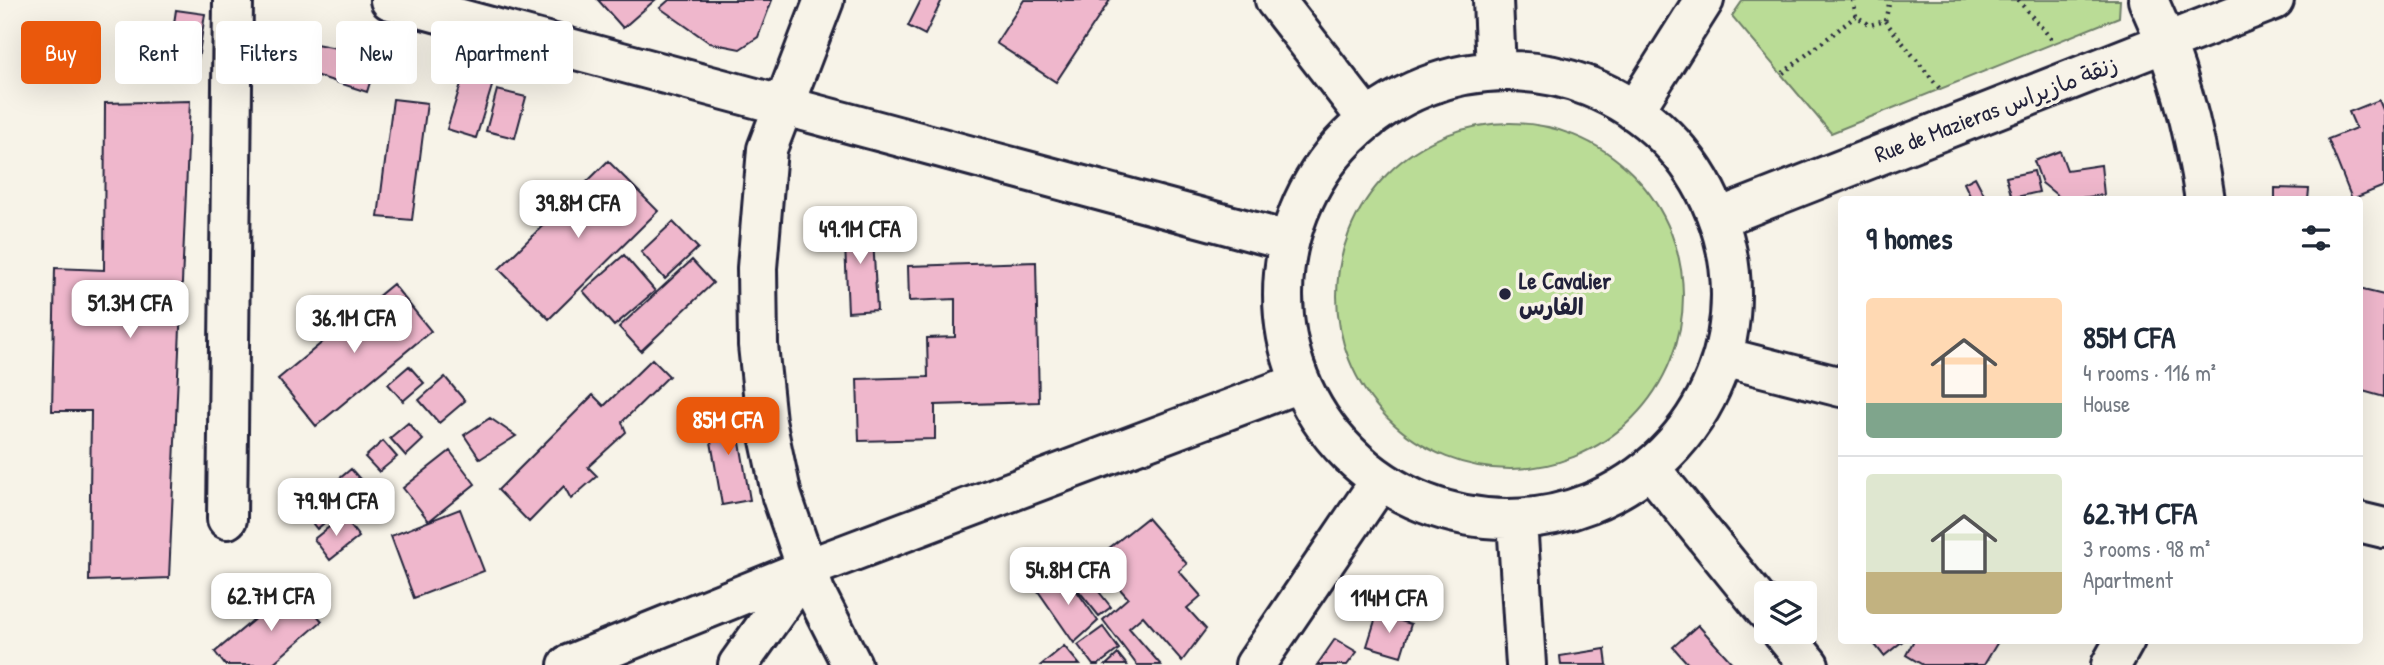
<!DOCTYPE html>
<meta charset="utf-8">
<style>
:root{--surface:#fff;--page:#f6f6f7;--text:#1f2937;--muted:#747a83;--line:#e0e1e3;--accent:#ea580c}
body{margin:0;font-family:"Patrick Hand","Playpen Sans Arabic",sans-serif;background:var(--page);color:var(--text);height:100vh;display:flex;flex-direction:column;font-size:26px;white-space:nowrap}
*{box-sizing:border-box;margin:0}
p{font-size:23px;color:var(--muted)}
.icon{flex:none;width:38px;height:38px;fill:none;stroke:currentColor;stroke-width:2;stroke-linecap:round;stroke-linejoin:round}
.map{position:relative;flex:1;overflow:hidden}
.sheet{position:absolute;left:1838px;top:196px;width:525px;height:448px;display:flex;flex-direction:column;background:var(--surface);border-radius:7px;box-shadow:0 7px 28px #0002}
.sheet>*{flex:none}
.hud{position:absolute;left:21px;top:21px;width:665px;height:63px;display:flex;gap:14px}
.controls{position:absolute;left:1754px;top:581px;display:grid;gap:14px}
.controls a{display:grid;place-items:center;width:63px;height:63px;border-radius:7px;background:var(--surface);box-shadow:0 7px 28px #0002;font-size:35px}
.price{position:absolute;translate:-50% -60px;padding:0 16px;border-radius:14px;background:#fff;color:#222;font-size:23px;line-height:46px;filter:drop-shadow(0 2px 4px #0008)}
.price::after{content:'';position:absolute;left:50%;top:42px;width:21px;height:16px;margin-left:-10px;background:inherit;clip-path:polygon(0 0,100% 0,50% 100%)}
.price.on{background:var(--accent);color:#fff}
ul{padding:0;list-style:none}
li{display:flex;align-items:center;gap:21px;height:175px;padding:0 28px}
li+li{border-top:2px solid var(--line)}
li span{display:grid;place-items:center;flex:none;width:196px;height:140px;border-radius:7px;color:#555}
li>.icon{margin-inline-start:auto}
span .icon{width:84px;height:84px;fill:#fffc;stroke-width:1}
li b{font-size:30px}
h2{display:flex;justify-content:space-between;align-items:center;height:84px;padding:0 28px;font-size:30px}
.pill{padding:0 24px;border-radius:7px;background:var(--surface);box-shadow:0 7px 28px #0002;font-size:24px;line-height:63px}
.pill.on{background:var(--accent);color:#fff}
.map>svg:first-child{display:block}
.green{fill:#badc96;stroke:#6e7f68;stroke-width:2}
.building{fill:#efb7cc;stroke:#22223b;stroke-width:2}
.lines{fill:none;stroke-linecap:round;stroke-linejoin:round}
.minor-casing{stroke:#22223b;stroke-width:44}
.path{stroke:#22223b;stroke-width:4.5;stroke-dasharray:2 5;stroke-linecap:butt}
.minor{stroke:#f7f3e8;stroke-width:38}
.poi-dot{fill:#22223b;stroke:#f7f3e8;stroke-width:2.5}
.labels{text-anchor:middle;stroke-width:7;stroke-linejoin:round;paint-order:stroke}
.street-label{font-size:23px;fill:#22223b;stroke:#f7f3e8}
.poi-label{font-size:23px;font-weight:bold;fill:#22223b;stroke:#f7f3e8;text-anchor:start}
</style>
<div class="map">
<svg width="2384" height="665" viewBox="0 0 2384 665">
<rect width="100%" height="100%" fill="#f7f3e8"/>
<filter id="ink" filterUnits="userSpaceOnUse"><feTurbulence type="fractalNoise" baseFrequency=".0143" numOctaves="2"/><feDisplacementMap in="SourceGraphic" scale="14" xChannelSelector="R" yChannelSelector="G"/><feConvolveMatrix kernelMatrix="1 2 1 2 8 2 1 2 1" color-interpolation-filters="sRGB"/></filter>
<g filter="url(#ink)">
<path class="green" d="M1743,0H2120L2119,17L1831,133L1732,16Z
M1337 296a173 173 0 1 1 346 0a173 173 0 1 1-346 0Z"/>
<path class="building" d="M598,0H655L623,28Z
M669,0H772L758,37L740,49L710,43L660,8Z
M921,0H942L925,35L908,26Z
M1024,0H1110L1056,82L996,43Z
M176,10L205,14L195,80L166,76Z
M290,39L378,56L367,92L284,65Z
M464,74L493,83L476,138L447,129Z
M497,90L526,97L515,138L486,131Z
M393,99L427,103L412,220L378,217Z
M2379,100L2384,112V186L2352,199L2328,139L2356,128L2349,112Z
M190,101L169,578L89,581L91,411H52L55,268L104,270L105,103Z
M2060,151L2067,170L2101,165L2104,195L2063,200L2042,183L2034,161Z
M608,161L658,211L549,319L499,269Z
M2034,171L2039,192L2012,198L2006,177Z
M1975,177L1987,200H1972L1964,183Z
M2275,188L2309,189L2308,200H2275Z
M872,220L877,310L848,312L844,222Z
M673,222L698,248L665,279L641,252Z
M624,255L655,291L614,326L583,291Z
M692,260L713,283L641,351L619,327Z
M1036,262L1039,402L935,405V439L859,441L857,379L928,377L927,338L955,337V299L909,301L908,266Z
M393,284L431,331L316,426L278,379Z
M2359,289L2384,295V397L2359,390Z
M652,359L669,376L622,422L626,432L588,467L597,476L571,499L564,486L529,522L498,490L593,395L604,406Z
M409,366L424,383L403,401L388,384Z
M445,377L465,401L439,423L419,400Z
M734,408L750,500L722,505L706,413Z
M490,418L516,436L480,459L464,435Z
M408,423L423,440L406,456L390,438Z
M383,441L397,457L379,472L365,457Z
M450,451L475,484L429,521L403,488Z
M351,469L367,487L317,529L302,510Z
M460,509L484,571L414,598L391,536Z
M343,516L359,537L330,560L314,539Z
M1147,518L1187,564L1179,571L1201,596L1187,608L1206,629L1182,661L1143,616L1129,628L1161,665H1137L1103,620L1128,598L1094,560Z
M1085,559L1104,582L1096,588L1111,607L1099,616L1066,575Z
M1064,573L1098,621L1074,643L1038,591Z
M293,587L322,621L271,665H225L215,652Z
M1377,614L1411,624L1401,656L1367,646Z
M1698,625L1734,665H1689L1673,647Z
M1103,627L1119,649L1098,665H1093L1078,645Z
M1335,639L1357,652L1347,665H1317Z
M1871,640H1904L1884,656Z
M1914,640H1999L1984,665H1923L1906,655Z
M1064,646L1080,665H1041Z
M1605,649L1607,665H1561L1560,656Z
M1118,654L1127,665H1106Z"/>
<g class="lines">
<defs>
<path id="minor" d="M390,0L1288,241
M824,0L767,149L757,268L758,345L766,421L782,497L815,592L852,665
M1275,0L1368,120
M1493,0L1496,71
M2148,0C2177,63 2195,131 2205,200
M1283 295a224 224 0 1 1 448 0a224 224 0 1 1-448 0Z
M1634,111L1704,0
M1719,218L2274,0
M1723,357L1841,387
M1650,468L1766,611
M227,519L233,0
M1517,520L1526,665
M2359,522L2384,528
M1782,632L1809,665
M568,665L806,569L1299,383
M738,665L806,569
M1255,665L1380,481
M2111,665L2125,640"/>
</defs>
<use href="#minor" class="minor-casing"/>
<path class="path" d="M1853,0L1856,16L1870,25L1885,21L1890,0
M2018,0L2054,42
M1885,21L1940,89
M1783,73L1856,16"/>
<use href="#minor" class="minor"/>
</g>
</g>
<circle class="poi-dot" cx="1505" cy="294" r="7"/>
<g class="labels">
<g class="street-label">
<text transform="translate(1996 109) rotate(-21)" y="8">Rue de Mazieras زنقة مازيراس</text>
</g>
<g class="poi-label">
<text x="1519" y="289">Le Cavalier<tspan x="1519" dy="26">الفارس</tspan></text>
</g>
</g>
</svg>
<div class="controls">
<a><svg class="icon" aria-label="layers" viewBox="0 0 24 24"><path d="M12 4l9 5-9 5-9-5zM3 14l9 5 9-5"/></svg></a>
</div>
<b class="price" style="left:578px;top:240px">39.8M CFA</b>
<b class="price" style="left:860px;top:266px">49.1M CFA</b>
<b class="price" style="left:130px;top:340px">51.3M CFA</b>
<b class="price" style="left:354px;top:355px">36.1M CFA</b>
<b class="price on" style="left:728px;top:457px">85M CFA</b>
<b class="price" style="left:336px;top:538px">79.9M CFA</b>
<b class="price" style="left:1068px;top:607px">54.8M CFA</b>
<b class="price" style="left:271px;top:633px">62.7M CFA</b>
<b class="price" style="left:1389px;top:635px">114M CFA</b>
<div class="hud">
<a class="pill on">Buy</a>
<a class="pill">Rent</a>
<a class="pill">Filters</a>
<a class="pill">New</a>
<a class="pill">Apartment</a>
</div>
<section class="sheet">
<h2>9 homes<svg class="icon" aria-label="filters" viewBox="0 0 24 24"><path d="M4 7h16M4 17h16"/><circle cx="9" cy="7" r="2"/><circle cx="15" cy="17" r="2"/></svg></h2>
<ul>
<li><span style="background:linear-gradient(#ffd9b3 75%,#7fa58c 0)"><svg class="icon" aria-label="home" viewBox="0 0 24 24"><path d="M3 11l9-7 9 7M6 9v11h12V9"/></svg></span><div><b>85M CFA</b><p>4 rooms · 116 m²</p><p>House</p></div></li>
<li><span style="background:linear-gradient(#dfe7d0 70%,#c2b280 0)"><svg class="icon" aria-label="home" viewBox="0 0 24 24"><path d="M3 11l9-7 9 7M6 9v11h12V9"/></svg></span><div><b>62.7M CFA</b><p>3 rooms · 98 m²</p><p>Apartment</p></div></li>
</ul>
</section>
</div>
